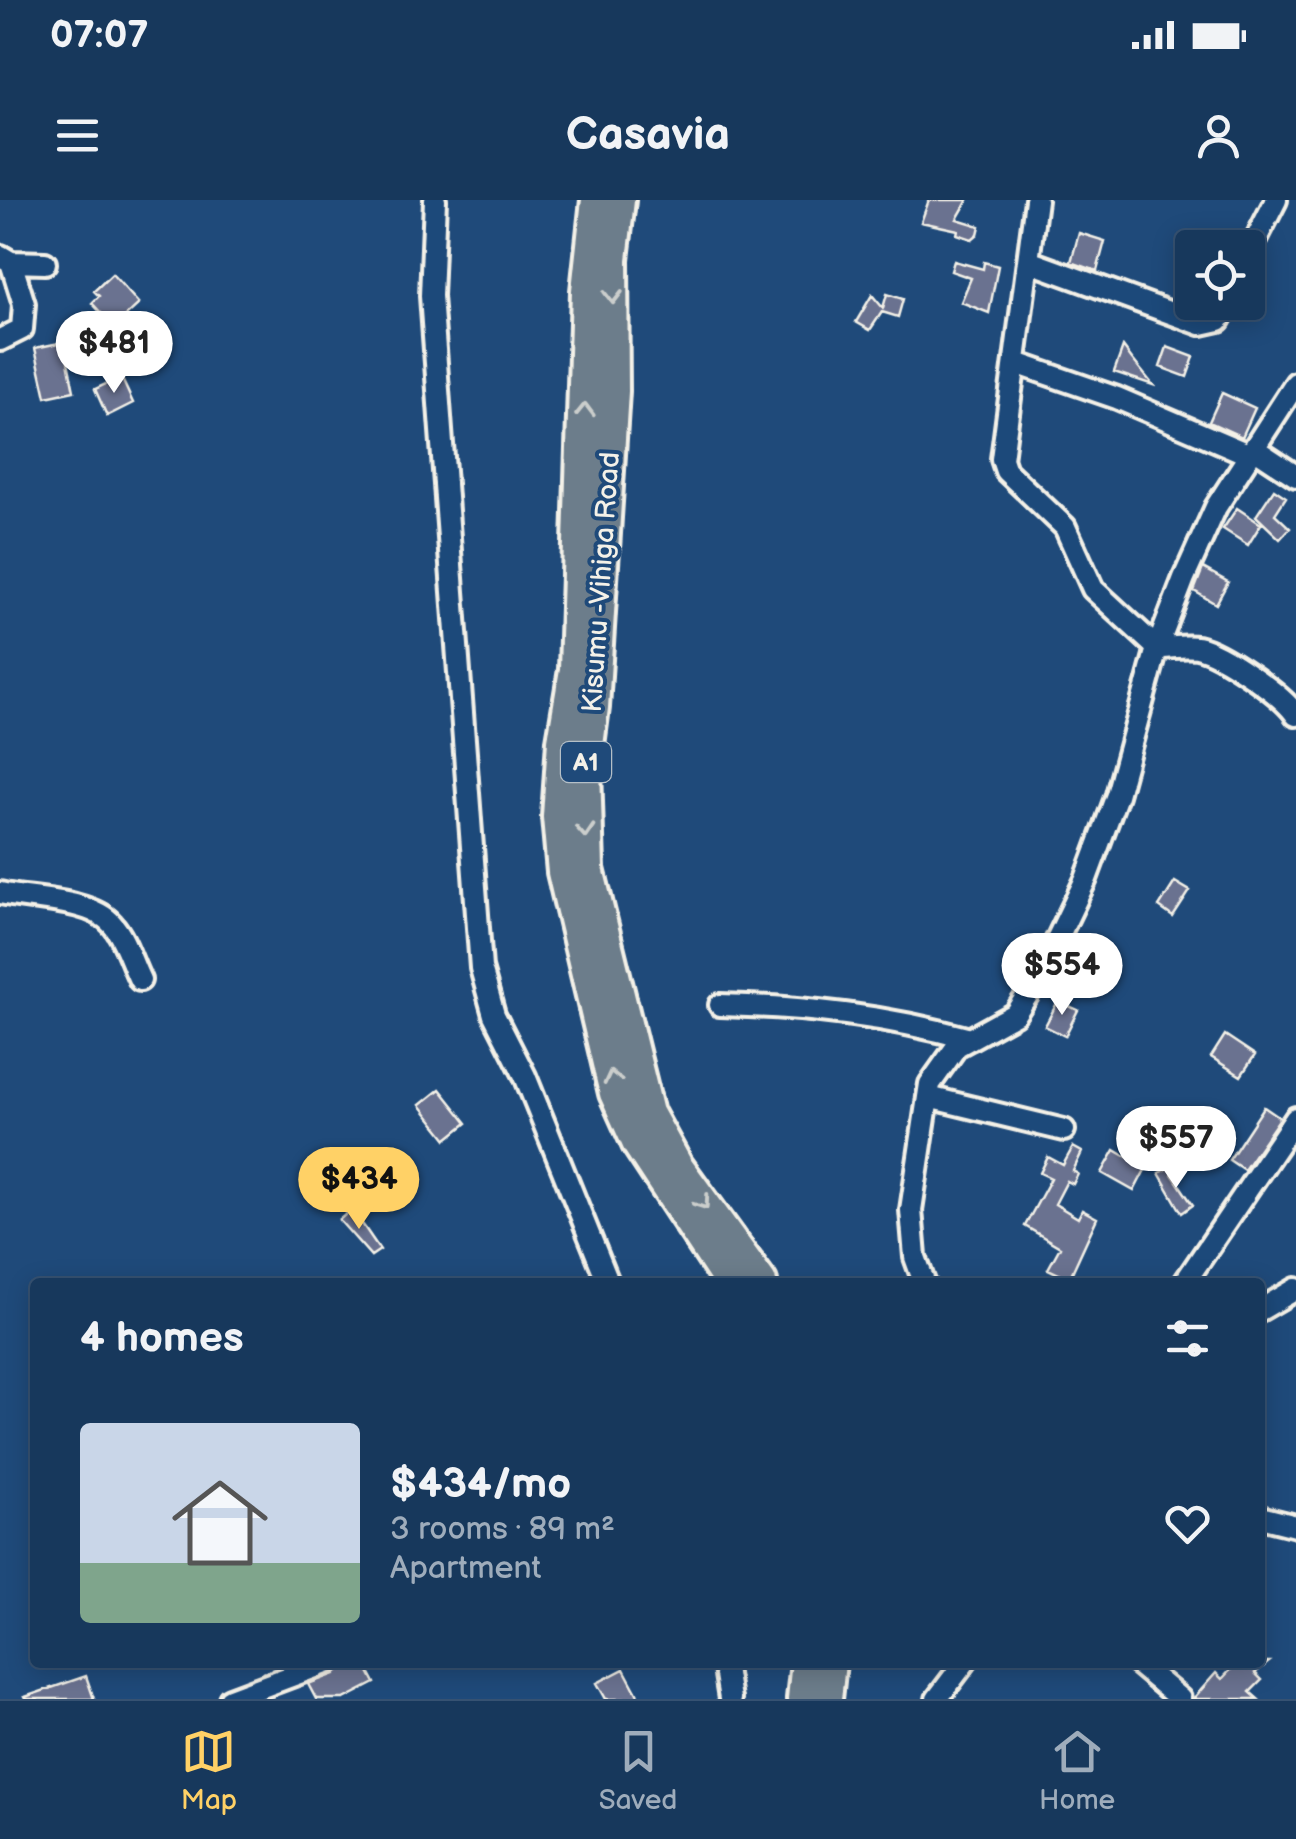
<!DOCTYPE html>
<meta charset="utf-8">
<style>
:root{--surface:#17385c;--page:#244365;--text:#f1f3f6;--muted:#9eacbb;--line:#365272;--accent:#ffd166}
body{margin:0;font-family:"Balsamiq Sans",sans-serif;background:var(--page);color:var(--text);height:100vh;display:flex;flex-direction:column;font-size:38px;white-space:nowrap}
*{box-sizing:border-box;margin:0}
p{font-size:32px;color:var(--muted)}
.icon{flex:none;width:55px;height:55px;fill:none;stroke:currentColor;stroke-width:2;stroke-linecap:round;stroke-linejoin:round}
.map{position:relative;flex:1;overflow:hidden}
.details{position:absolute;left:30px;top:1078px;width:1235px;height:390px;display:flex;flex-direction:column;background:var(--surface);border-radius:10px;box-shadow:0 5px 25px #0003,0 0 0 2px var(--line)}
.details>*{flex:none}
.tools{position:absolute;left:1175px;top:30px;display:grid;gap:20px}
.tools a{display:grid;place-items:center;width:90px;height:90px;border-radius:10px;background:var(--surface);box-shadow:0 5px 25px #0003,0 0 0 2px var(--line);font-size:50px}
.price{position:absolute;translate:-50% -85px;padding:0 22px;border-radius:35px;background:#fff;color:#222;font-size:32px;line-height:65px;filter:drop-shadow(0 2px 5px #0008)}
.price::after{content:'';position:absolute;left:50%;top:60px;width:30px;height:22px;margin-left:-15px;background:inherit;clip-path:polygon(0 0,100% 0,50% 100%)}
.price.active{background:var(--accent);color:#111}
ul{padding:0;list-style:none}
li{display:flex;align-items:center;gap:30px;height:250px;padding:0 50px}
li+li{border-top:2px solid var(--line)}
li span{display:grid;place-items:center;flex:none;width:280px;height:200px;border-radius:10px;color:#555}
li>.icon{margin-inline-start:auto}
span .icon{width:120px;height:120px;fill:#fffc;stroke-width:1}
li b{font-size:42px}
h2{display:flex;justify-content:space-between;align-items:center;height:120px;padding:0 50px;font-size:42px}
.status{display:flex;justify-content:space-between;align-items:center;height:70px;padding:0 50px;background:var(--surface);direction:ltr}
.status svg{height:28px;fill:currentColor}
header{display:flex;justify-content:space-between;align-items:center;height:130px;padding:0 50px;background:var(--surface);font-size:45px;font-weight:700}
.tab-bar{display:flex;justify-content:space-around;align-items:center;height:140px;border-top:2px solid var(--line);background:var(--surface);font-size:28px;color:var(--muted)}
.tab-bar a{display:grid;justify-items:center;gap:5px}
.tab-bar .active{color:var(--accent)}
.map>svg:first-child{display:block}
.building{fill:#6b7290;stroke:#f4f1e8;stroke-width:2.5}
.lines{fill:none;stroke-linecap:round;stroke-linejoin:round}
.minor-casing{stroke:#f4f1e8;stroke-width:28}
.highway-casing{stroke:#f4f1e8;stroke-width:38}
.minor{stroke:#1f4a7a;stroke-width:20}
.highway{stroke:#6c7d8b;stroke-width:30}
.oneway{stroke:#cbcecc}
.labels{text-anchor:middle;stroke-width:8;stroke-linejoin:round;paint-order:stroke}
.shield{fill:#1f4a7a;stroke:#b4bfc7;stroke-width:2.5}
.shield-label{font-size:25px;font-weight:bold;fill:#f4f1e8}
.street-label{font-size:28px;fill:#f4f1e8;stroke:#1f4a7a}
</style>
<div class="status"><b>07:07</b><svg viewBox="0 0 49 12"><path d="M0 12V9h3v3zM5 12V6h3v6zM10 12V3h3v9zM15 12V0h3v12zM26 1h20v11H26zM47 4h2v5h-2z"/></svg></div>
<header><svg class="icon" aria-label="menu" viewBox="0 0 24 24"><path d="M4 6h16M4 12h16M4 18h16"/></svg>Casavia<svg class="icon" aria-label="person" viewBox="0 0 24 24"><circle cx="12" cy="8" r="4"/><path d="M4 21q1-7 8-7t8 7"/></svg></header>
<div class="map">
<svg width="1296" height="1499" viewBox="0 0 1296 1499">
<rect width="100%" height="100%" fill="#1f4a7a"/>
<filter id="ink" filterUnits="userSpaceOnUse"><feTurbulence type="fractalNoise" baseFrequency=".01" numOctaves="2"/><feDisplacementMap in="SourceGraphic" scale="20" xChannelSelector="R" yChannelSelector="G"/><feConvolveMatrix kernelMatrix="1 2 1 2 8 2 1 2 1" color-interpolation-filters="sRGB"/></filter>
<g filter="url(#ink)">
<path class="building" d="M929,0H968L957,19L980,26L978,34L972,39L957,34L958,30L921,22Z
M1079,33L1105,41L1097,71L1071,62Z
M954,61L983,69L984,62L998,66L989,113L961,102L971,78L951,71Z
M112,74L139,104L114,127L92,103L99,96L94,91Z
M887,94L903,99L898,117L882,112L870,130L856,122L872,95L883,108Z
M64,142L74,191L46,197L35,148Z
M1123,147L1132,159L1153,185L1114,172Z
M1167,147L1194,157L1187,177L1160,167Z
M121,177L133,203L107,216L95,189Z
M1222,193L1255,208L1242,237L1209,222Z
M1274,289L1286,297L1275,314L1290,328L1280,339L1256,316Z
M1237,308L1261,324L1248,345L1223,329Z
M1203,368L1228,382L1216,404L1194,391Z
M1175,682L1190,691L1173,717L1159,707Z
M1058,801L1078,810L1065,836L1045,826Z
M1225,835L1255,855L1241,876L1211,857Z
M440,889L467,923L447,939L420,905Z
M1264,907L1280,918L1244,970L1229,960Z
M1073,947L1082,952L1073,971L1078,974L1073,984L1067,981L1055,1004L1078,1018L1082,1010L1097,1018L1069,1079L1048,1069L1060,1047L1025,1026L1051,978L1040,973L1048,957L1063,965Z
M1115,950L1146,968L1134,991L1102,973Z
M1168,968L1193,1005L1182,1013L1159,973Z
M352,1009L380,1050L371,1056L339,1020Z
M343,1462H364L375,1483L344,1499H316L308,1484L335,1474Z
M1238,1462H1269L1255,1473L1262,1480L1250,1492L1258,1499H1193L1216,1473L1222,1479Z
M624,1469L640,1499H606L597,1483Z
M86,1476L94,1499H26L25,1497Z"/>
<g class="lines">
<defs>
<path id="minor" d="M435,0L431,96L481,768L494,815L525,876L608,1082
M1036,0L1002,259L1006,271L1065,327L1093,389L1157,448C1170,448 1185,445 1197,447C1221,452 1283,495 1296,515
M1248,55L1276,0
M1,56L11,62L45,63
M1028,61L1201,124L1219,120L1229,102
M0,140L22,129L24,104L11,62
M1016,163L1117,198L1250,255
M1255,249L1296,276
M0,693C29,700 91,699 112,724C125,738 131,762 140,780
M720,805C807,807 886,816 970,839
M928,897L1064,930
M924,1082L915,1057L911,1010L930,884L957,846L1015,814L1039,777L1086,679L1117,595L1157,448L1184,378L1216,307L1296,183
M1185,1082L1296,918
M1260,1110L1296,1089
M1260,1317L1296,1326
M724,1462L730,1499
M1136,1462L1180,1499
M230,1499L329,1462
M937,1499L965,1462"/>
<path id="highway" d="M597,0L587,91L575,470L563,541L558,617L563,672L615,893L638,944L729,1082
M619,0L612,59L613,191L593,507L585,568L588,669L648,913L677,966L761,1082
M803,1499L807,1462
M826,1499L830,1462"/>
</defs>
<use href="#minor" class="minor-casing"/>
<use href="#highway" class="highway-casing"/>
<use href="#minor" class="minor"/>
<use href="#highway" class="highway"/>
</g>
<defs><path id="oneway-chevron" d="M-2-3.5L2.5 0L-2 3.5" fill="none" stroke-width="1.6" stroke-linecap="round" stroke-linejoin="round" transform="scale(2.5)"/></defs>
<g class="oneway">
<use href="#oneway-chevron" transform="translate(613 97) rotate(90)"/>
<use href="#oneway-chevron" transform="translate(585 210) rotate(-89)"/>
<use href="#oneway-chevron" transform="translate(585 631) rotate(86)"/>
<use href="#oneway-chevron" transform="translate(612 877) rotate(-103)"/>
<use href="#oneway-chevron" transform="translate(703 1003) rotate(55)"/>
</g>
</g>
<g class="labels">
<rect class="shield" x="561" y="542" width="50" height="40" rx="8"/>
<g class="shield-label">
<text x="586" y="571">A1</text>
</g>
<g class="street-label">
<text transform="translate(600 382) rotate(-86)" y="10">Kisumu -Vihiga Road</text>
</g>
</g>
</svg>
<div class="tools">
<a><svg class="icon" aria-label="locate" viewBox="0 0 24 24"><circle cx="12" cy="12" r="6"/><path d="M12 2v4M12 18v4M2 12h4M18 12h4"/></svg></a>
</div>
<b class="price" style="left:114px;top:196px">$481</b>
<b class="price" style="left:1062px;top:818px">$554</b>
<b class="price" style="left:1176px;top:991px">$557</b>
<b class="price active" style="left:359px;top:1032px">$434</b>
<section class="details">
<h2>4 homes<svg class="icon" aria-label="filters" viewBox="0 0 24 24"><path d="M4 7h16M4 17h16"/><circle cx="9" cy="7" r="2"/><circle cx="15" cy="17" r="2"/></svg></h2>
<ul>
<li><span style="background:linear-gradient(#c9d6e8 70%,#7fa58c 0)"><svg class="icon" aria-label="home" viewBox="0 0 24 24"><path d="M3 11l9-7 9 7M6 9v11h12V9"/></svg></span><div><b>$434/mo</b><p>3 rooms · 89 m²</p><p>Apartment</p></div><svg class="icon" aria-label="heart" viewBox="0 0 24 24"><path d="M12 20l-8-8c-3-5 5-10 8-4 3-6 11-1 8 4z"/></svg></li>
</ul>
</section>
</div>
<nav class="tab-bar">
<a class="active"><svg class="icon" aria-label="map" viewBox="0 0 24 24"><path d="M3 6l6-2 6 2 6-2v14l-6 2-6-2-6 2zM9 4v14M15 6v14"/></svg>Map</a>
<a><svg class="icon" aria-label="saved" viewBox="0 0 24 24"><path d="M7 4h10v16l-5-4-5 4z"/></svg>Saved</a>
<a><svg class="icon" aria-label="home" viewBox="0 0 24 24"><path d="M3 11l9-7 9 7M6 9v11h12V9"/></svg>Home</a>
</nav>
